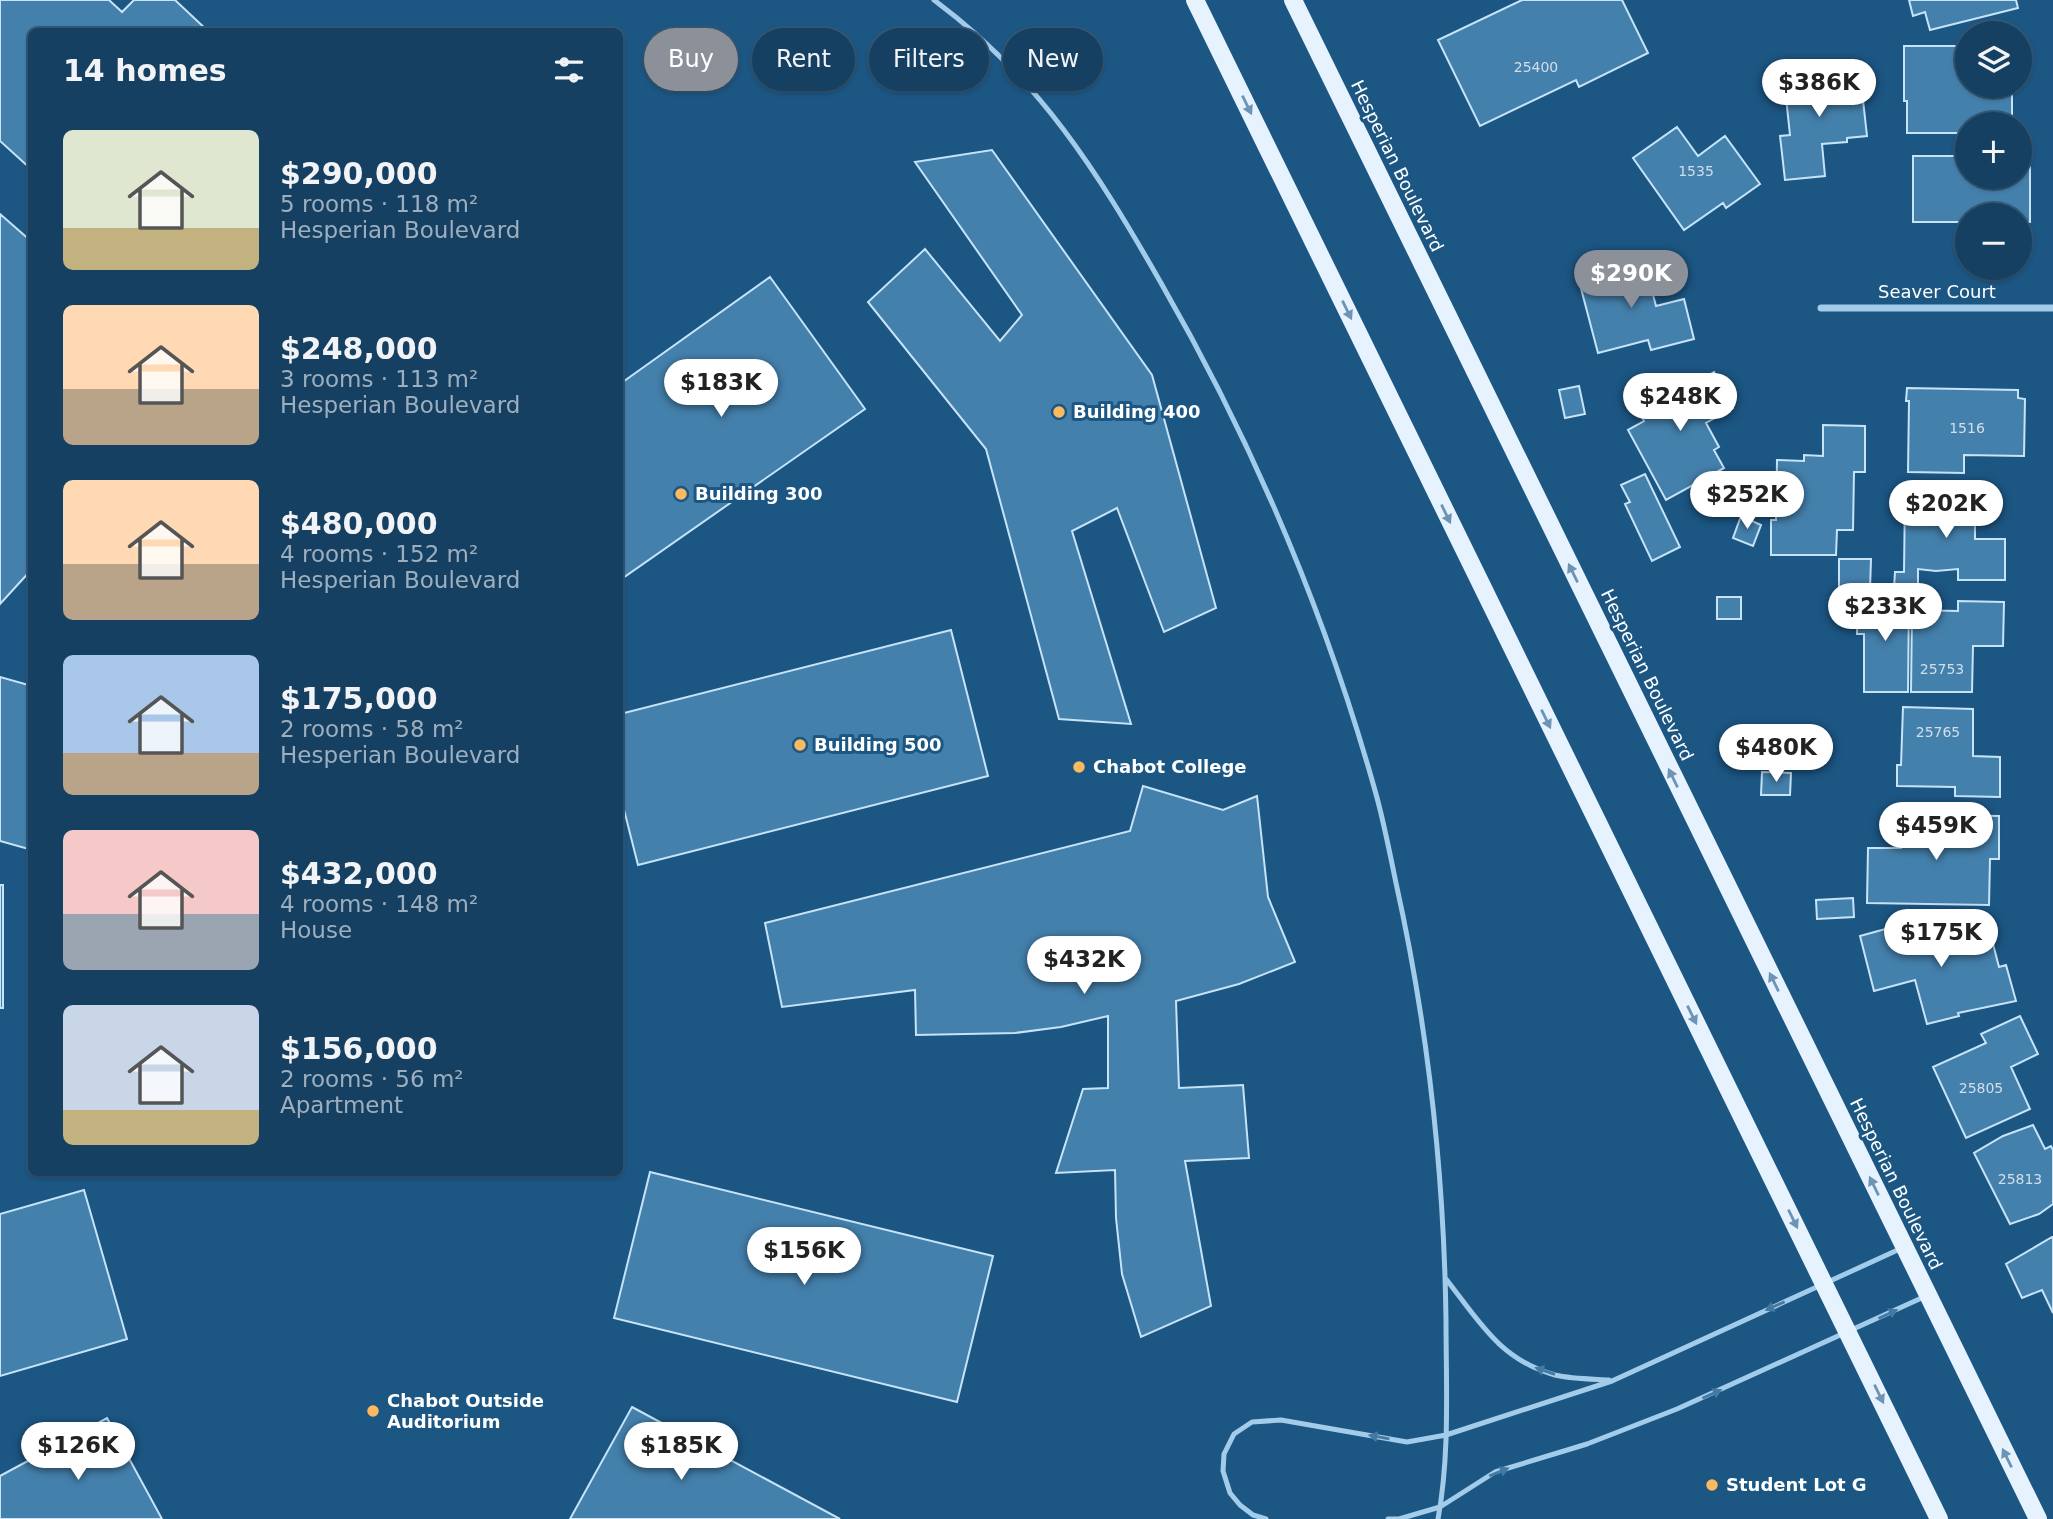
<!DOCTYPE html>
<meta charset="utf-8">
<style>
:root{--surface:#154062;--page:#224b6b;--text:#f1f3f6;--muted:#9dafbe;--line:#345977;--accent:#8c9099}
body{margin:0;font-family:"DejaVu Sans",sans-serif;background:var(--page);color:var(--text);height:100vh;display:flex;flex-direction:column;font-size:26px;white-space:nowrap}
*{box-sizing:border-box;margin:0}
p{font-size:23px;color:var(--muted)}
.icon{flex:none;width:38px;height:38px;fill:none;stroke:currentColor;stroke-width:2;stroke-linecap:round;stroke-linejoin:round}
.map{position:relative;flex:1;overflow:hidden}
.drawer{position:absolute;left:28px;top:28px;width:595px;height:1148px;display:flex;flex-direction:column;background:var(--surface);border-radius:10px;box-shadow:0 2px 5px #0004,0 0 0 2px var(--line)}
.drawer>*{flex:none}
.guide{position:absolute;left:644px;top:28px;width:665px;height:63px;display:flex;gap:14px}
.tools{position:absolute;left:1955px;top:21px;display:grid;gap:14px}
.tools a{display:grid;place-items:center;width:77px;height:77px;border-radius:50%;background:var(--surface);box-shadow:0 2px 5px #0004,0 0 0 2px var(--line);font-size:35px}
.price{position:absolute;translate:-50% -60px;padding:0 16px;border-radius:24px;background:#fff;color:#222;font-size:23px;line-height:46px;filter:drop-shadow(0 2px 4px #0008)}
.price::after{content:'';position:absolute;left:50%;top:42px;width:21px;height:16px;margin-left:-10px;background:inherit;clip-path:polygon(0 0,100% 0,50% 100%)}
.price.active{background:var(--accent);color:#fff}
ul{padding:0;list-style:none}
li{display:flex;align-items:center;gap:21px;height:175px;padding:0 35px}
li span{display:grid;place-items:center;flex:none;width:196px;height:140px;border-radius:10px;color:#555}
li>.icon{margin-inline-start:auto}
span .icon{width:84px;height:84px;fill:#fffc;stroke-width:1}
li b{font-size:30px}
h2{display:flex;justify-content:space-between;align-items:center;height:84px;padding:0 35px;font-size:30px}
.chip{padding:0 24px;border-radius:32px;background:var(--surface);box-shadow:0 2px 5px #0004,0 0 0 2px var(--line);font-size:24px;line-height:63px}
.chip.active{background:var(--accent);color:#fff}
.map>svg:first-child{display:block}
.building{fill:#4480ac;stroke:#c6e3f8;stroke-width:2}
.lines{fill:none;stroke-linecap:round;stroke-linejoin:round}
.service{stroke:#a2ccea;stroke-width:5}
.minor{stroke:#a2ccea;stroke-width:7}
.primary{stroke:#e6f2fe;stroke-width:18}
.oneway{fill:#6d94b4}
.oneway2{fill:#4479a2}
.poi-dot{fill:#fbba5f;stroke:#1c5683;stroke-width:2.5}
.labels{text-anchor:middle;stroke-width:6;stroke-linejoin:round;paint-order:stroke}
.number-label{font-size:14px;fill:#d0dfea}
.street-label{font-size:18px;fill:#fff;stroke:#1c5683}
.poi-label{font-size:18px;font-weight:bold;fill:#fff;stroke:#1c5683;text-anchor:start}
</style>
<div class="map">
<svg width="2053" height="1519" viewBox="0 0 2053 1519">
<rect width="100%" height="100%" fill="#1c5683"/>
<path class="building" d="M0,0H109L122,12L134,0H175L209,32H32V170L0,141Z
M1522,0H1622L1648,53L1579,87L1576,80L1480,126L1438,40Z
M1909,0H2016L2018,8L1930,30L1925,12L1913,16Z
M1904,46H1967V86H2003V94H2012V124H1967V133H1907V101H1904Z
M1809,65L1811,79L1860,73L1867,136L1847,138V142L1822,144L1825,176L1785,180L1780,136L1790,135L1783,69Z
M1677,127L1698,156L1725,136L1760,184L1726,208L1723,203L1684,230L1633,158Z
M992,150L1152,375L1216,608L1164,632L1117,508L1072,531L1131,724L1059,719L986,449L868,302L925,249L1000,341L1022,315L915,162Z
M1913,156H1967V177H2020V156H2030V222H2020V215H1967V222H1913Z
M0,214L32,242V569L0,604Z
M1644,261L1656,306L1684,299L1694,339L1651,350L1648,340L1598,353L1578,277Z
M770,277L865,409L620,580V384Z
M1714,372L1733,408L1706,423L1719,447L1714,450L1724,468L1666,500L1628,430L1644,421L1632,398L1664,380L1672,395Z
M1579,386L1585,414L1565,418L1559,390Z
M1907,388L2018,390V398L2025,399L2024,456L1964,455V473L1908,472L1909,401H1906Z
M1823,425L1865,426V472H1854L1853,530H1837L1836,555H1771V520H1776L1777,460L1804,461V455L1823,456Z
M1645,474L1680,547L1652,561L1625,504L1630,502L1621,485Z
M1938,489L1970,492V511H1975V539H2005V580H1958V569L1936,571L1918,569V589L1894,588L1895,572H1904L1905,492Z
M1741,516L1761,525L1753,546L1733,538Z
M1839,559H1871L1870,589L1839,588Z
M1858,596L1909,597L1908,692H1864V634H1857Z
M1717,597H1741V619H1717Z
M1958,601L2004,602L2003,646H1973L1972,692H1911L1912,610L1958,611Z
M951,630L988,776L638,865L620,794V714Z
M0,677L32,686V850L0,841Z
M1903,707L1973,709V756L2000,757V797L1955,796V787L1897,786V765H1901Z
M1762,772L1791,773L1790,795H1761Z
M1143,786L1223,810L1257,796L1268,897L1295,962L1239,984L1176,1001L1179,1088L1243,1085L1249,1158L1185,1161L1211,1306L1141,1337L1122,1274L1116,1218L1115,1170L1056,1173L1083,1089L1108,1088V1016L1061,1027L1015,1033L916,1035L915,990L782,1007L765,923L1130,831Z
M1902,814L1999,816V859H1990L1989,905L1867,903L1868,848H1901Z
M0,885H3V1008H0Z
M1853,898L1854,917L1817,919L1816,900Z
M1982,920L1987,942L1992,940L1999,967L2006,965L2016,1001L1958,1013L1959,1016L1927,1024L1915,980L1874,991L1860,936L1900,925L1904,940Z
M2020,1016L2038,1054L2011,1067L2030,1109L1966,1138L1933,1067L1986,1043L1981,1034Z
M2033,1125L2045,1149L2051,1146L2053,1150V1204L2039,1214L2010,1224L1974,1153L2003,1136Z
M650,1172L993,1256L957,1402L614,1318Z
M84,1190L127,1339L0,1376V1214Z
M2052,1237H2053V1313L2042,1290L2022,1298L2006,1264Z
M632,1407L840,1519H570Z
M107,1418L162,1519H0V1476Z"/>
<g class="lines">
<path class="service" d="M934,0C1039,78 1097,171 1161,283C1253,443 1326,615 1376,794C1384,823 1390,854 1396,883C1428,1027 1444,1173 1446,1320C1446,1386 1450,1454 1438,1519
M1446,1279C1479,1321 1500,1360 1555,1375C1572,1379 1592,1379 1609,1380
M1266,1519L1253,1515L1240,1505L1230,1493L1223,1471L1224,1454L1234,1434L1252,1422L1281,1420L1407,1442L1446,1435L1612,1381L1902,1248
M1388,1519H1399L1440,1507L1495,1472L1587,1444L1677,1409L1926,1296"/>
<path class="minor" d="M1821,308H2053"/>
<path class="primary" d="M1195,0L1939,1519
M1293,0L2038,1519"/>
</g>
<defs><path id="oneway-solid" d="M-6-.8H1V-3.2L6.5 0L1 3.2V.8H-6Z" transform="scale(1.75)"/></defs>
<g class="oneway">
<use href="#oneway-solid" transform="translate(1247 105) rotate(64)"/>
<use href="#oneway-solid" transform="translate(1347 310) rotate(64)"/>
<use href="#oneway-solid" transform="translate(1446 514) rotate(64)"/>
<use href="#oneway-solid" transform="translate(1573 573) rotate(-116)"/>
<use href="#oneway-solid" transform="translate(1546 719) rotate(64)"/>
<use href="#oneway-solid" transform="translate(1673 778) rotate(-116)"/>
<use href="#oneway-solid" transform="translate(1774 982) rotate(-116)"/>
<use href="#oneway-solid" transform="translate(1692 1015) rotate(64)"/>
<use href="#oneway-solid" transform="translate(1874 1186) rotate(-116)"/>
<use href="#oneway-solid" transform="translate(1793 1219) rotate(64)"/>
<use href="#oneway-solid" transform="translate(1879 1394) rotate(64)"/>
<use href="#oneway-solid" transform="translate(2007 1458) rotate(-116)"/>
</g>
<g class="oneway2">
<use href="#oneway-solid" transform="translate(1775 1306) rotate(156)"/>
<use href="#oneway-solid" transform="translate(1888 1314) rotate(-25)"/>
<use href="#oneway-solid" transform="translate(1545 1371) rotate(-161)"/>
<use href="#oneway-solid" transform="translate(1712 1394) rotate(-24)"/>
<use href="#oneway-solid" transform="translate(1379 1437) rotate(-170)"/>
<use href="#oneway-solid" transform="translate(1499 1472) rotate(-22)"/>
</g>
<g class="poi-dot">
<circle cx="1059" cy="412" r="7"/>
<circle cx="681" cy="494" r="7"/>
<circle cx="800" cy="745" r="7"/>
<circle cx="1079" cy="767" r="7"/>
<circle cx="373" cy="1411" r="7"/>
<circle cx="1712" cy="1485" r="7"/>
</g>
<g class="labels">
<g class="number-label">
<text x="1536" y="72">25400</text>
<text x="1696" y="176">1535</text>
<text x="1967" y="433">1516</text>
<text x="1942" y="674">25753</text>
<text x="1938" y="737">25765</text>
<text x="1981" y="1093">25805</text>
<text x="2020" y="1184">25813</text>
</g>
<g class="street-label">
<text transform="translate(1397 166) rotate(64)" y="6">Hesperian Boulevard</text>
<text x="1937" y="298">Seaver Court</text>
<text transform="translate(1647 675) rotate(64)" y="6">Hesperian Boulevard</text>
<text transform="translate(1896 1184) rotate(64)" y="6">Hesperian Boulevard</text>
</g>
<g class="poi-label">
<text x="1073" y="418">Building 400</text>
<text x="695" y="500">Building 300</text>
<text x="814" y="751">Building 500</text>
<text x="1093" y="773">Chabot College</text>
<text x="387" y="1407">Chabot Outside<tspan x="387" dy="21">Auditorium</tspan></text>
<text x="1726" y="1491">Student Lot G</text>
</g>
</g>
</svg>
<div class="tools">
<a><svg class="icon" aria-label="layers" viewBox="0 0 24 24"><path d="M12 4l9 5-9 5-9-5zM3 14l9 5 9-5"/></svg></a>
<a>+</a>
<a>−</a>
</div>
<b class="price" style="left:1819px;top:119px">$386K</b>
<b class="price active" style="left:1631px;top:310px">$290K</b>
<b class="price" style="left:721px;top:419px">$183K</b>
<b class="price" style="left:1680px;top:433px">$248K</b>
<b class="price" style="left:1747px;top:531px">$252K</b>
<b class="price" style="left:1946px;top:540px">$202K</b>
<b class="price" style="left:1885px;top:643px">$233K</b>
<b class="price" style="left:1776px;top:784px">$480K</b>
<b class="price" style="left:1936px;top:862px">$459K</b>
<b class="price" style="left:1941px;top:969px">$175K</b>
<b class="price" style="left:1084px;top:996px">$432K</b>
<b class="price" style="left:804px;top:1287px">$156K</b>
<b class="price" style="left:78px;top:1482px">$126K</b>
<b class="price" style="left:681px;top:1482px">$185K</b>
<div class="guide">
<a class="chip active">Buy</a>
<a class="chip">Rent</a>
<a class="chip">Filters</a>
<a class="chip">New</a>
</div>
<section class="drawer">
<h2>14 homes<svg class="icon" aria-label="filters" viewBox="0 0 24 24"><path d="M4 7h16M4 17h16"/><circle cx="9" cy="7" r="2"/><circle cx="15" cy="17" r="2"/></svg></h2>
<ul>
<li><span style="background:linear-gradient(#dfe7d0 70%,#c2b280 0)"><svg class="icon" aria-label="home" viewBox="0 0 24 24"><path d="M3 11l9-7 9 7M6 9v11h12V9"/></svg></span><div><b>$290,000</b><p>5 rooms · 118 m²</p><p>Hesperian Boulevard</p></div></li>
<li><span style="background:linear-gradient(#ffd9b3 60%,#b9a48a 0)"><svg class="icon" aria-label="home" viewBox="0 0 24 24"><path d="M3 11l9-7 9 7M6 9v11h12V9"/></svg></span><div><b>$248,000</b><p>3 rooms · 113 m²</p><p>Hesperian Boulevard</p></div></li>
<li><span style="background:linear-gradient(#ffd9b3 60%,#b9a48a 0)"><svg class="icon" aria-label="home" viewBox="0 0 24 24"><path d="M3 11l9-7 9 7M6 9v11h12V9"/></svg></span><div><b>$480,000</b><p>4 rooms · 152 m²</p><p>Hesperian Boulevard</p></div></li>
<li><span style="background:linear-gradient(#a9c7e8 70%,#b9a48a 0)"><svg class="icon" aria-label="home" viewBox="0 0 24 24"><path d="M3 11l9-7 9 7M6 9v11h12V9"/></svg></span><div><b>$175,000</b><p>2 rooms · 58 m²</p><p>Hesperian Boulevard</p></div></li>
<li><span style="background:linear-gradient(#f6c9c9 60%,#9aa5b1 0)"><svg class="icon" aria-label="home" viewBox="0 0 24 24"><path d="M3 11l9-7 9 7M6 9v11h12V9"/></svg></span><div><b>$432,000</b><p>4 rooms · 148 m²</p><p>House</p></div></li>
<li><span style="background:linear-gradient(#c9d6e8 75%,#c2b280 0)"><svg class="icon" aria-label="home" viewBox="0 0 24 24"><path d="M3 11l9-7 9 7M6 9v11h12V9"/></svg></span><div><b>$156,000</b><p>2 rooms · 56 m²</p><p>Apartment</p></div></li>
</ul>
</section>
</div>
